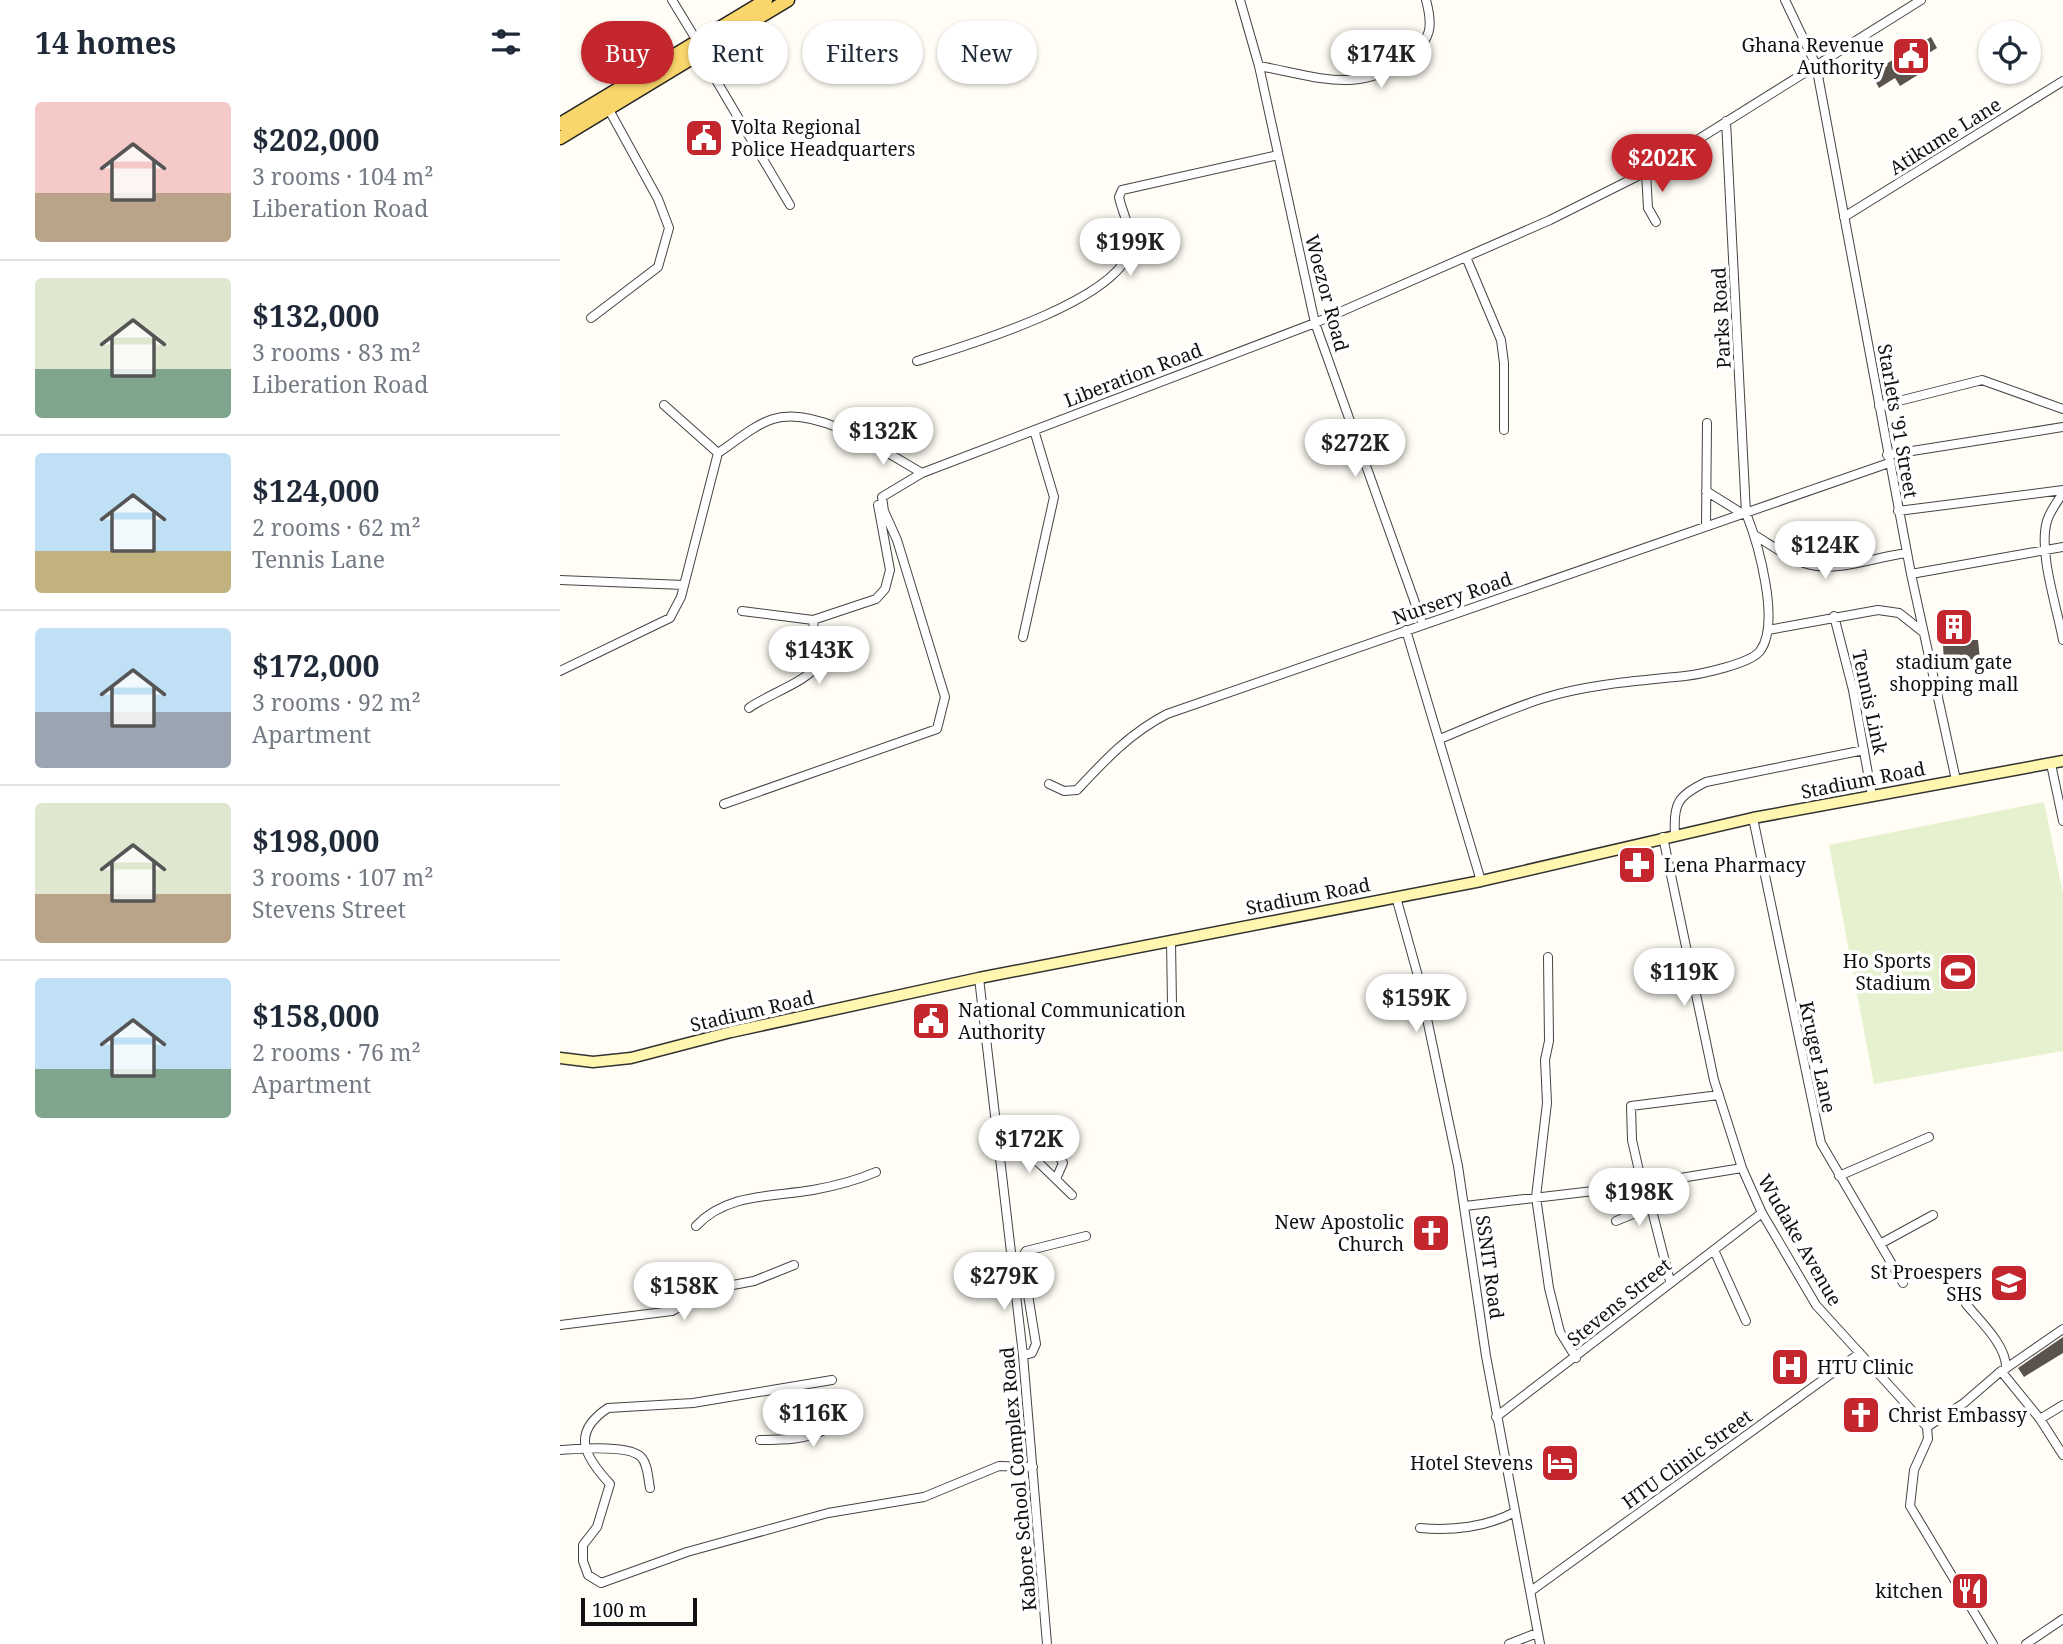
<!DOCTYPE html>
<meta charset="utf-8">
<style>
:root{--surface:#fff;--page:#f2f2f3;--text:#1f2937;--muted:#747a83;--line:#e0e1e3;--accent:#c4262e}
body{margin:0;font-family:"Noto Serif",serif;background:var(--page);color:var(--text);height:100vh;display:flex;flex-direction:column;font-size:26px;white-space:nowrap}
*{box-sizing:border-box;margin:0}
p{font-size:23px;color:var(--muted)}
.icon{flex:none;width:38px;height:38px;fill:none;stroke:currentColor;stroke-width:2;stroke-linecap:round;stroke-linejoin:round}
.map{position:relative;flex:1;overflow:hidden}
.side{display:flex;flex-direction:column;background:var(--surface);width:560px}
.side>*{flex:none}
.guide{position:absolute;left:21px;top:21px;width:665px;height:63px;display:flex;gap:14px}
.controls{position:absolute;left:1418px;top:21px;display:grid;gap:14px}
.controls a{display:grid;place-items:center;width:63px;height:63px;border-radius:50%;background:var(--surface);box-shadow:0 2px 5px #0004;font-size:35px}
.scale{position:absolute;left:21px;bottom:18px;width:116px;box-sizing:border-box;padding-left:7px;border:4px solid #111;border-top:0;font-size:19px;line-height:24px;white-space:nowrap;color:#111;-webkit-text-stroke:5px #fff;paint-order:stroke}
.price{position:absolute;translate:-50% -60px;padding:0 16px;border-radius:24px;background:#fff;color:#222;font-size:23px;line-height:46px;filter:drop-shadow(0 2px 4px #0008)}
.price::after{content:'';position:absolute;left:50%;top:42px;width:21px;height:16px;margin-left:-10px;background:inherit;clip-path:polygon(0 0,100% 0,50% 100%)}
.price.current{background:var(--accent);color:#fff}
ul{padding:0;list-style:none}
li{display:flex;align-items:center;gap:21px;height:175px;padding:0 35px}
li+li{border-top:2px solid var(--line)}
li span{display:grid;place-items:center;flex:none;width:196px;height:140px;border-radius:7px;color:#555}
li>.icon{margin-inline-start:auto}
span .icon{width:84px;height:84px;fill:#fffc;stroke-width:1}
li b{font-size:30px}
h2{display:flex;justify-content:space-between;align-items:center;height:84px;padding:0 35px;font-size:30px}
.chip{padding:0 24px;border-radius:32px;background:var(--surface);box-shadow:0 2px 5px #0004;font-size:24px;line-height:63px}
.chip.current{background:var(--accent);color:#fff}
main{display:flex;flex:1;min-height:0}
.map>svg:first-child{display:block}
.pitch{fill:#e6f2cf}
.building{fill:#5a524d}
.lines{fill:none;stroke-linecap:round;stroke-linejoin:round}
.street-casing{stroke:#444;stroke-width:10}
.secondary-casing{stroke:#333;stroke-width:13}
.primary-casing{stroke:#222;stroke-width:15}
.street{stroke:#fff;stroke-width:8}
.secondary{stroke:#fff6b0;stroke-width:10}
.primary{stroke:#f9d66b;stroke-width:12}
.labels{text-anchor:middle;stroke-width:7;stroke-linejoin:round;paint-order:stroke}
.poi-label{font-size:19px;fill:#111;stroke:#fff;text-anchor:end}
.street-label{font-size:19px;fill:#111;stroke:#fff}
</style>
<main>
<section class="side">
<h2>14 homes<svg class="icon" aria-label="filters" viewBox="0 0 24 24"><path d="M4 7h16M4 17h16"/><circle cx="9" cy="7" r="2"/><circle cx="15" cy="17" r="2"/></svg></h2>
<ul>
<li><span style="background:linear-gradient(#f6c9c9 65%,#b9a48a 0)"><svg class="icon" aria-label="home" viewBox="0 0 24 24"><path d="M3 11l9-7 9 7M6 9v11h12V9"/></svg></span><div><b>$202,000</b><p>3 rooms · 104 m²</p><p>Liberation Road</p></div></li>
<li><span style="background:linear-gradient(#dfe7d0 65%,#7fa58c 0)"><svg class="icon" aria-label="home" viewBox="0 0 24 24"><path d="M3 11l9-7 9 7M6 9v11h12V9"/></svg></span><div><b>$132,000</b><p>3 rooms · 83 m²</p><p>Liberation Road</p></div></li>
<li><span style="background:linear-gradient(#bfe0f5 70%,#c2b280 0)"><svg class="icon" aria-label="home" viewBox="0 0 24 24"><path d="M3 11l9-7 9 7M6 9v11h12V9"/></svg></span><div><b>$124,000</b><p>2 rooms · 62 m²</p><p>Tennis Lane</p></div></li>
<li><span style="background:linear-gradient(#bfe0f5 60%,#9aa5b1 0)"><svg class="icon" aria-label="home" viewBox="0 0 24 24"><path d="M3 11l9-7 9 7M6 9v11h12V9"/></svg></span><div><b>$172,000</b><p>3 rooms · 92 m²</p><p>Apartment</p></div></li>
<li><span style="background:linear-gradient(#dfe7d0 65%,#b9a48a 0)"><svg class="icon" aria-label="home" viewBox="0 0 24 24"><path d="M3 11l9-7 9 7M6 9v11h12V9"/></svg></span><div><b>$198,000</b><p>3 rooms · 107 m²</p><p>Stevens Street</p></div></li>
<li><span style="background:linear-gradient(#bfe0f5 65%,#7fa58c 0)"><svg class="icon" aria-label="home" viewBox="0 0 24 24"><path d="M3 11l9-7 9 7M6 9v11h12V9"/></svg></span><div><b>$158,000</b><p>2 rooms · 76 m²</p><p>Apartment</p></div></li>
</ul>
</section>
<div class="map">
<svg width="1503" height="1644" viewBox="0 0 1503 1644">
<rect width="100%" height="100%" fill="#fffdf5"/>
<path class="pitch" d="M1484,802L1503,893V1051L1314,1084L1269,845Z"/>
<path class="building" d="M1371,37L1377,48L1354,62L1361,73L1340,86L1335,78L1319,88L1311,73Z
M1406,613L1408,640H1418L1420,659L1384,661L1381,615Z
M1503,1337V1353L1464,1377L1458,1368Z
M1297,1397L1318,1423L1305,1433L1284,1408Z"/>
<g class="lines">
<defs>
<path id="street" d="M112,0L137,41
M680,0L699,66L755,323L863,625
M1225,0L1256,65L1351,574L1396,780
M140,53L230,205
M699,66C757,76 798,96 849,57C872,39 873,26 866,0
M1086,172L1088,208L1096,222
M1284,217L1503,81
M906,257L941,340L944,363V430
M31,318L98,267L109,228L98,199L48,108
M357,361C405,346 558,301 570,249C574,233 562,213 559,197L562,190L718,155
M104,405L158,453
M1319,406L1422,380L1503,409
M1327,455L1503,427
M1146,491L1183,514
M1503,493C1497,502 1490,511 1487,521C1478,552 1497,607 1503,640
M1338,511L1503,490
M1146,526L1147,423
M1196,536C1211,545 1227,557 1244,563C1276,574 1313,557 1347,553
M1351,574L1503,547
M0,580L124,585
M182,611L253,620L316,599L325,589L330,570L318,505
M1274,616L1293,690L1312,796
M846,630L921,881
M1208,630L1318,610L1339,613L1363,632
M463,637L494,497L474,430
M0,671L110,618L121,597L158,453C175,442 194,425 213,419C257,405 325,452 362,473L755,323L990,220L1086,172L1361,0
M189,708C204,696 254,679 256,664C258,651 254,634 253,620
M880,739C914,725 949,709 984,698C1029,684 1078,681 1125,676C1141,674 1190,664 1200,651C1221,623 1198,543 1186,513L1166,121
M1491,764L1503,821
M489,784L504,791L517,790C545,760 570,733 607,714L1329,463
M164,804L377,729L385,697L337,540L324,511L322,497L362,473
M1193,818L1261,1143L1343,1283
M1115,834C1113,803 1118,796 1146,782L1304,750
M1103,837L1154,1080L1182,1168L1202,1213L1256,1305L1367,1427L1404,1403L1441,1371L1480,1419L1503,1455
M836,897L858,976L898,1166L926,1356L980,1644
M611,941L612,1005
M988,957L989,1041L985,1060L987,1103L976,1197L989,1288L1000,1332L1016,1358
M419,978L463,1355L487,1644
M439,1140L479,1163L512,1195
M461,1152L498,1155L503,1163L496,1179
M1279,1176L1369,1137
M1085,1183L1110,1281
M1082,1184L1072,1140L1071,1106L1159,1095
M905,1206L1059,1188L1182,1168
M1056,1221L1090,1207
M136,1226C167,1193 212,1197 253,1190C275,1186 295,1181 316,1172
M1320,1244L1373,1215
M1154,1250L1186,1321
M1406,1304C1420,1321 1446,1345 1446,1367
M0,1325L112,1311L152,1289L194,1281L234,1265
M463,1355L472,1353L476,1344L462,1258L466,1251L526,1236
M1445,1369L1503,1329
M272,1380L133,1403L48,1408C10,1433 25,1457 50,1484L37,1527L23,1545V1561L28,1575L41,1583L127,1552L268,1513L364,1497L439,1466L473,1467
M936,1417L1202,1213
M1480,1419L1503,1405
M1367,1427L1368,1439L1354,1470L1350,1506L1433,1644
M200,1440C222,1440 248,1440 268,1428C275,1423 280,1413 287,1408
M0,1450C17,1449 69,1444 81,1457C88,1464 88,1479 90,1488
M860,1528C892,1531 927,1527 955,1512
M971,1591L1300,1353
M949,1644L977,1633
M1466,1644L1503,1619"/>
<path id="secondary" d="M0,1058L33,1062L71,1058L171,1032L419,978L921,881L1193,818L1503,761"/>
<path id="primary" d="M0,124L206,0
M0,138L228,0"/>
</defs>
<use href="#street" class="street-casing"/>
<use href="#secondary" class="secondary-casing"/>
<use href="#primary" class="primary-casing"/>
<use href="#street" class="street"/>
<use href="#secondary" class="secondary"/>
<use href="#primary" class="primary"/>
</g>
<defs>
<symbol id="civic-square" viewBox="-11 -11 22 22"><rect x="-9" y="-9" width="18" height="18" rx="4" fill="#c4262e" stroke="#fff"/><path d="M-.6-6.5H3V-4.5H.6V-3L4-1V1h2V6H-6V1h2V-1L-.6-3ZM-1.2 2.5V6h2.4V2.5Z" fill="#fff"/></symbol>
<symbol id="building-square" viewBox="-11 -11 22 22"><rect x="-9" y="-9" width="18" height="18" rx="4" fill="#c4262e" stroke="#fff"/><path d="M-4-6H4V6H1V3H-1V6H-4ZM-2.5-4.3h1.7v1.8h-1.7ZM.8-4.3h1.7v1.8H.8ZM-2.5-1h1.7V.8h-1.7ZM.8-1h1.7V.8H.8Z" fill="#fff"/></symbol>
<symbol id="pharmacy-square" viewBox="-11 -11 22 22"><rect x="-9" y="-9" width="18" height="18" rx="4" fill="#c4262e" stroke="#fff"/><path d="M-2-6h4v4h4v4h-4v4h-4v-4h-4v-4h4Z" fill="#fff"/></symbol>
<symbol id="stadium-square" viewBox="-11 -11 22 22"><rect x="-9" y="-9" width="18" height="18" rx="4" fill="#c4262e" stroke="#fff"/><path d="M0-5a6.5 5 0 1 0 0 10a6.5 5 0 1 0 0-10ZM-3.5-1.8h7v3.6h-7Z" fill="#fff"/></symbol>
<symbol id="church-square" viewBox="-11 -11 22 22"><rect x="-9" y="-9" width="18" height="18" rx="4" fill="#c4262e" stroke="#fff"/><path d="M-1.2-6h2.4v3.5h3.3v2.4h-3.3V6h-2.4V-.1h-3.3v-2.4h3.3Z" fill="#fff"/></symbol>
<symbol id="school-square" viewBox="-11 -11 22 22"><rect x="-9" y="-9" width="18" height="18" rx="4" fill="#c4262e" stroke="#fff"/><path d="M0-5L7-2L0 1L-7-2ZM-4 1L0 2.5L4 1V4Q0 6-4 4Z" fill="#fff"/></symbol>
<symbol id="hospital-square" viewBox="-11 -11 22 22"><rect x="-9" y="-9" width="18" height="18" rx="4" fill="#c4262e" stroke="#fff"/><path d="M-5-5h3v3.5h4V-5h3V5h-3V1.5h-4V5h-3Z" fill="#fff"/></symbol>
<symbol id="hotel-square" viewBox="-11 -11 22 22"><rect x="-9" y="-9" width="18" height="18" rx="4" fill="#c4262e" stroke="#fff"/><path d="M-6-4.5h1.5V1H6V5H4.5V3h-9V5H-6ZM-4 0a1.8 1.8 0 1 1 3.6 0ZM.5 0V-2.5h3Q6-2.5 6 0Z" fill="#fff"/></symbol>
<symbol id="restaurant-square" viewBox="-11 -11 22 22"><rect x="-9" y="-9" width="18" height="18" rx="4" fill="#c4262e" stroke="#fff"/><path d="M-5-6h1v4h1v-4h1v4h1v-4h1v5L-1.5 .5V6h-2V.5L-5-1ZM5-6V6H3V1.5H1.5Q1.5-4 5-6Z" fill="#fff"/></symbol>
</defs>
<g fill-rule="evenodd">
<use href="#civic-square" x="1329" y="34" width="44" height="44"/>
<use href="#civic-square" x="122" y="116" width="44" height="44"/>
<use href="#building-square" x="1372" y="605" width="44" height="44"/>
<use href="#pharmacy-square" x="1055" y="843" width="44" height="44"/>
<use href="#stadium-square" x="1376" y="950" width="44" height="44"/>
<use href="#civic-square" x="349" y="999" width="44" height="44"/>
<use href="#church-square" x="849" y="1211" width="44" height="44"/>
<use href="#school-square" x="1427" y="1261" width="44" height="44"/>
<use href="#hospital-square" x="1208" y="1345" width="44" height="44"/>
<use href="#church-square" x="1279" y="1393" width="44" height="44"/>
<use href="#hotel-square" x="978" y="1441" width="44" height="44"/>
<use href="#restaurant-square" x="1388" y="1569" width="44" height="44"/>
</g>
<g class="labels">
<g class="poi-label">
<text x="1324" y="52">Ghana Revenue<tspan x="1324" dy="22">Authority</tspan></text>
<text x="171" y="134" text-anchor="start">Volta Regional<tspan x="171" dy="22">Police Headquarters</tspan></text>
<text x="1394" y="669" text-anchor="middle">stadium gate<tspan x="1394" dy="22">shopping mall</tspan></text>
<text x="1104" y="872" text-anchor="start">Lena Pharmacy</text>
<text x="1371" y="968">Ho Sports<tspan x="1371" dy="22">Stadium</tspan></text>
<text x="398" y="1017" text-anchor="start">National Communication<tspan x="398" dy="22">Authority</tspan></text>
<text x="844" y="1229">New Apostolic<tspan x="844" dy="22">Church</tspan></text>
<text x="1422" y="1279">St Proespers<tspan x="1422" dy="22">SHS</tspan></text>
<text x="1257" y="1374" text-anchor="start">HTU Clinic</text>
<text x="1328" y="1422" text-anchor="start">Christ Embassy</text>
<text x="973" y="1470">Hotel Stevens</text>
<text x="1383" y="1598">kitchen</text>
</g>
<g class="street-label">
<text transform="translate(1385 136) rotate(-32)" y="7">Atikume Lane</text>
<text transform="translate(767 293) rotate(75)" y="7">Woezor Road</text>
<text transform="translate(1161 318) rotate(-93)" y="7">Parks Road</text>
<text transform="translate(573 375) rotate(-21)" y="7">Liberation Road</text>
<text transform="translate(1338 421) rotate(80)" y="7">Starlets '91 Street</text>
<text transform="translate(892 598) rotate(-19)" y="7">Nursery Road</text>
<text transform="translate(1310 702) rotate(78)" y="7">Tennis Link</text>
<text transform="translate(1303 780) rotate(-11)" y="7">Stadium Road</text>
<text transform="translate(748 896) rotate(-11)" y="7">Stadium Road</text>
<text transform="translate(192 1011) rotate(-13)" y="7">Stadium Road</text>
<text transform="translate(1258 1057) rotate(78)" y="7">Kruger Lane</text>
<text transform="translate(1240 1240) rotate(60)" y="7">Wudake Avenue</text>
<text transform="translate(930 1267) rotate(82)" y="7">SSNIT Road</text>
<text transform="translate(1059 1302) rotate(-39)" y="7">Stevens Street</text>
<text transform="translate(1127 1459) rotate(-36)" y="7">HTU Clinic Street</text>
<text transform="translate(458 1479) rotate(-95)" y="7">Kabore School Complex Road</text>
</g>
</g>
</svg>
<div class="controls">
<a><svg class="icon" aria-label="locate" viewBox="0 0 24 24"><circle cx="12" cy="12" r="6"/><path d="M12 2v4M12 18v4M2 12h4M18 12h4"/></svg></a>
</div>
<div class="scale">100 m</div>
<b class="price" style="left:821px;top:90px">$174K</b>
<b class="price current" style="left:1102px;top:194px">$202K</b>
<b class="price" style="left:570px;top:278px">$199K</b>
<b class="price" style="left:323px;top:467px">$132K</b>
<b class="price" style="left:795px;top:479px">$272K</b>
<b class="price" style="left:1265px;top:581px">$124K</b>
<b class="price" style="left:259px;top:686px">$143K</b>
<b class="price" style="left:1124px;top:1008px">$119K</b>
<b class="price" style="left:856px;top:1034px">$159K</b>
<b class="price" style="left:469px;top:1175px">$172K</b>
<b class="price" style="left:1079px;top:1228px">$198K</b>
<b class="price" style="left:444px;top:1312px">$279K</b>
<b class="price" style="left:124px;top:1322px">$158K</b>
<b class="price" style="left:253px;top:1449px">$116K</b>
<div class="guide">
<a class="chip current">Buy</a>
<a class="chip">Rent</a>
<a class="chip">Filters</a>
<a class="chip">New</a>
</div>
</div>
</main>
